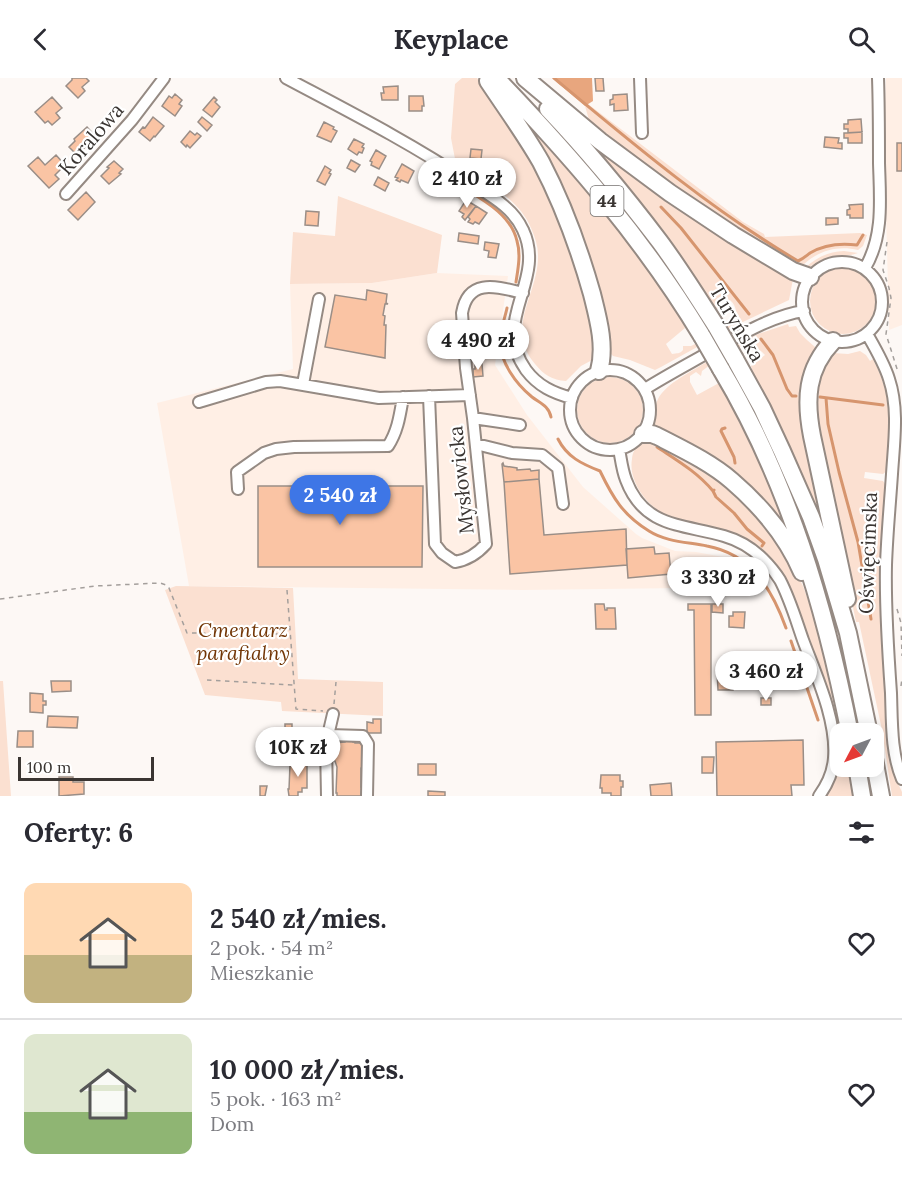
<!DOCTYPE html>
<html lang="pl">
<meta charset="utf-8">
<style>
:root{--surface:#fff;--page:#f7f7f7;--text:#2b2b33;--muted:#7c7c81;--line:#e1e1e2;--accent:#3e76e6}
body{margin:0;font-family:Lora,serif;background:var(--page);color:var(--text);height:100vh;display:flex;flex-direction:column;font-size:22px;white-space:nowrap}
*{box-sizing:border-box;margin:0}
p{font-size:20px;color:var(--muted)}
.icon{flex:none;width:33px;height:33px;fill:none;stroke:currentColor;stroke-width:2;stroke-linecap:round;stroke-linejoin:round}
.map{position:relative;height:718px;overflow:hidden}
.sheet{display:flex;flex-direction:column;background:var(--surface);flex:1}
.sheet>*{flex:none}
.needle{width:39px;rotate:229deg}
.buttons{position:absolute;left:830px;top:645px;display:grid;gap:12px}
.buttons a{display:grid;place-items:center;width:54px;height:54px;border-radius:12px;background:var(--surface);box-shadow:0 3px 15px #0003;font-size:30px}
.scale{position:absolute;left:18px;bottom:15px;width:136px;box-sizing:border-box;padding-left:6px;border:3px solid #3a3532;border-top:0;font-size:16px;line-height:21px;white-space:nowrap;color:#3a3532;-webkit-text-stroke:4px #fff;paint-order:stroke}
.price{position:absolute;translate:-50% -51px;padding:0 14px;border-radius:21px;background:#fff;color:#222;font-size:20px;line-height:39px;filter:drop-shadow(0 2px 3px #0008)}
.price::after{content:'';position:absolute;left:50%;top:36px;width:18px;height:14px;margin-left:-9px;background:inherit;clip-path:polygon(0 0,100% 0,50% 100%)}
.price.current{background:var(--accent);color:#fff}
ul{padding:0;list-style:none}
li{display:flex;align-items:center;gap:18px;height:150px;padding:0 24px}
li+li{border-top:2px solid var(--line)}
li span{display:grid;place-items:center;flex:none;width:168px;height:120px;border-radius:12px;color:#555}
li>.icon{margin-inline-start:auto}
span .icon{width:72px;height:72px;fill:#fffc;stroke-width:1}
li b{font-size:26px}
h2{display:flex;justify-content:space-between;align-items:center;height:72px;padding:0 24px;font-size:26px}
header{display:flex;justify-content:space-between;align-items:center;height:78px;padding:0 24px;background:var(--surface);font-size:27px;font-weight:700}
.map>svg:first-child{display:block}
.built{fill:#ffefe5}
.green{fill:#fbe0d1}
.forest{fill:#e8a67e}
.lines{fill:none;stroke-linecap:round;stroke-linejoin:round}
.stream{stroke:#d6956e;stroke-width:3}
.building{fill:#fac4a4;stroke:#9a8e87;stroke-width:1.5}
.minor-casing{stroke:#958a83;stroke-width:14}
.highway-casing{stroke:#958a83;stroke-width:20}
.path{stroke:#a49f9c;stroke-width:1.5;stroke-dasharray:4.5 4.5;stroke-linecap:butt}
.minor{stroke:#fff;stroke-width:10}
.highway{stroke:#fff;stroke-width:16}
.highway-bridge-casing{stroke:#958a83;stroke-width:20;stroke-linecap:butt}
.highway-bridge{stroke:#fff;stroke-width:16}
.labels{text-anchor:middle;stroke-width:4.5;stroke-linejoin:round;paint-order:stroke}
.shield{fill:#fff;stroke:#757270;stroke-width:1.5}
.shield-label{font-size:18px;font-weight:bold;fill:#3a3532}
.street-label{font-size:20px;fill:#3a3532;stroke:#fff}
.park-label{font-size:20px;font-style:italic;fill:#723606;stroke:#fff}
</style>
<header><svg class="icon" aria-label="back" viewBox="0 0 24 24"><path d="M15 5l-7 7 7 7"/></svg>Keyplace<svg class="icon" aria-label="search" viewBox="0 0 24 24"><circle cx="10" cy="10" r="6"/><path d="M15 15l6 6"/></svg></header>
<div class="map">
<svg width="902" height="718" viewBox="0 0 902 718">
<rect width="100%" height="100%" fill="#fdf8f5"/>
<path class="built" d="M886,0H902V247L889,252L884,50Z
M437,195L508,198L495,287L527,337L583,409L636,456L642,460L675,473L696,474L723,479L733,485L761,512L682,510L523,512L189,508L157,325L293,291L290,206L372,205Z"/>
<path class="green" d="M462,0H477L516,53L565,147L592,240L594,281L581,288L566,303C552,302 544,297 535,286C504,249 539,216 538,177C538,168 535,159 531,150C519,120 482,102 456,86L451,60L455,6Z
M588,26L743,144L764,156L765,159L860,155L867,157L863,168L858,172C837,167 818,173 803,187L795,186L737,150L659,97L589,42L585,28Z
M512,28L542,59L627,158L683,242L685,250L666,266L672,276C677,275 680,276 683,272V268H691L697,265L699,268L661,289L655,292L630,282L613,278L611,276L602,244Z
M555,30L793,201L789,222L728,251L727,249C736,242 740,231 730,222L717,231L712,225L709,227Z
M338,118L442,157L437,195L372,205L290,206L293,154L335,158Z
M844,173L858,175C848,179 838,177 828,180C820,183 814,188 805,190C817,179 828,174 844,173Z
M810 223a33 33 0 1 1 66 0a33 33 0 1 1-66 0Z
M788,246L789,249L796,248L800,255L807,262L815,269L816,271L810,289L830,469L751,296L753,295L751,288L765,277C758,269 750,265 739,269L737,267L758,256Z
M860,273L866,277L870,283L873,281C894,322 891,349 887,393L883,396L865,394L864,400L883,403L886,407C880,498 882,589 890,679L892,693L902,714V718H892L882,652L859,544H856L812,328L817,300L833,275L848,276Z
M708,283L710,287L702,293L701,298L696,294L690,298V304L697,317L719,305L726,313L749,356L800,476L775,442L651,349C656,340 653,330 658,321C666,305 693,293 708,283Z
M577 332a33 33 0 1 1 66 0a33 33 0 1 1-66 0Z
M654,363L722,402L761,443L789,480L803,508L816,544L833,610L841,655L840,656V688L848,689L853,718H825L838,677L782,495C771,481 758,465 741,459C705,446 661,449 639,412C634,403 630,392 632,381C633,368 643,364 654,363Z
M176,508L293,510L298,601L383,604V638L282,633L281,624L205,617L165,512Z
M0,603H3L11,718H0Z"/>
<path class="forest" d="M552,0H592L593,23L585,28Z"/>
<g class="lines">
<path class="stream" d="M554,0C632,65 710,131 798,183C803,181 806,178 810,175C825,166 841,165 857,167L863,157
M454,104C477,119 510,133 517,163C521,176 518,191 516,204
M661,129L681,150L749,236
M507,230C505,240 500,252 500,263C500,284 516,306 532,319C540,325 549,328 551,339
M761,261L773,277L787,311L792,318H796
M820,319L883,327
M826,320L828,346L839,394L858,464L871,541
M725,350L722,351L721,353L734,379L735,385
M558,361C567,379 582,386 600,393C613,420 623,437 649,453C666,464 688,464 707,468C751,476 772,511 786,550
M657,369C678,383 697,394 713,413
M714,412L713,413L716,419L734,435L747,451L764,465L762,468
M791,563L818,642"/>
</g>
<path class="building" d="M72,0H86L89,3L82,9L85,13L78,20L66,8L72,2Z
M595,0H603L604,13H596Z
M398,8V22H382L381,15H384L383,9Z
M175,16L182,22L179,26L182,28L175,38L162,28L169,18L172,20Z
M627,16L628,32L614,33V26L610,27V22L613,21V17Z
M409,18H423L424,28H422V33H409Z
M52,19L62,30L56,35L60,40L52,47L48,43L45,45L35,34Z
M214,19L217,22L215,24L220,29L212,39L203,32Z
M153,39L164,48L155,59L154,58L150,63L139,54L143,49L145,50Z
M202,39L212,47L207,53L198,44Z
M861,41L862,54L848,55V51H844V46H848V42Z
M324,44L334,49L333,51L337,53L331,64L317,58Z
M87,49L96,59L77,77L69,69L75,63L74,61Z
M190,53L195,57L197,55L201,58L190,70L187,67L186,69L181,64Z
M862,54V65H848V60H844V55Z
M825,59L839,60L838,65H842V71L824,69Z
M354,61L364,66L362,69L364,70L362,75L359,74L357,77L348,71Z
M897,65H902V93H897Z
M471,71L482,72L481,81L470,80Z
M376,72L386,78L379,91L371,87L372,84L370,83Z
M56,77L65,87L55,97L59,101L49,110L28,88L38,79L45,87Z
M351,82L360,87L355,94L347,90Z
M114,83L123,91L119,95L121,96L109,106L101,98L109,90L107,89Z
M402,86L414,93L408,105L401,102L400,104L396,102L398,100L395,99Z
M325,88L331,92L329,95L331,96L325,107L317,103Z
M378,99L389,105L385,113L374,107Z
M86,114L95,124L78,142L68,132Z
M466,122L476,128L465,142L462,139L464,136L459,133Z
M863,126V140H850V137H847V132L850,131L849,127Z
M476,128L487,135L479,146L475,144L473,146L468,144L470,141L468,139Z
M306,133L319,134L318,148L305,147Z
M826,140H838V146L826,147Z
M459,155L479,158L478,166L458,163Z
M485,164L499,166L496,180L488,179L489,173L484,172Z
M367,212L387,216L386,225L388,226H385L383,237L385,238L384,247H386L385,280L325,269L335,217L366,222Z
M475,286H482L483,298L473,299V291H475Z
M503,385L504,388L517,390V392L530,391L531,393L539,392V401L504,404L502,386Z
M539,401L544,457L626,451L627,487L510,496L504,404Z
M335,405H347V408H423L422,489H258V408H335Z
M654,469L655,476L669,475L671,496L628,500L626,471Z
M595,526H604L605,532H607V530H615L616,551H596Z
M688,526H711V637H695L694,532H688Z
M712,526H723V535L712,534Z
M733,534H745L744,550L729,549V538H733Z
M717,593H732L733,612H718Z
M51,603H71V613L52,614Z
M30,615L43,616V623H46V627H43V635L30,634Z
M761,620H771V627H761Z
M48,638L78,639L77,650L47,649Z
M373,641H381V655H367V644L373,645Z
M285,646H292V655H285Z
M18,653H33V669H17Z
M345,662L353,663V664H355V665H363V688L361,690V709H362L361,718H337V715H336L337,689L335,683L332,682L333,665L345,664Z
M803,662L804,707H791L792,718H717L716,664Z
M702,679H714L713,695H702Z
M297,681H307V710H302V714H298V718H289L288,711H289L290,687H297Z
M418,686H436V697H418Z
M601,697H620V703H623V709H621V718H611V715H602V710H600Z
M59,699H73V704H84V716L59,718Z
M671,705L672,718H651L650,707Z
M260,708H267L265,718H260Z
M428,713L445,714V718H428Z"/>
<g class="lines">
<defs>
<path id="minor" d="M286,0C348,33 411,65 469,104C489,117 513,129 523,152C547,203 490,242 526,292C538,308 553,315 572,320
M640,0L642,55
M66,116L132,42L164,0
M802 224a40 40 0 1 1 80 0a40 40 0 1 1-80 0Z
M865,190C884,158 880,121 879,85C879,56 879,28 878,0
M867,256C875,270 884,285 889,301C899,331 894,364 892,396C890,426 887,457 886,487C885,530 888,573 891,615C892,644 891,675 902,701
M570 332a40 40 0 1 1 80 0a40 40 0 1 1-80 0Z
M303,306L319,221
M645,311C669,296 694,283 718,269C744,255 775,237 804,233
M429,318L435,466L442,475L455,484C468,482 477,476 486,466L473,340L466,290L462,235C468,199 498,209 523,215
M199,324L266,304L280,303L379,320L470,317
M473,340L520,347
M476,366L512,375L542,377L558,390L563,426
M619,371C621,381 622,392 626,402C644,450 683,446 724,458C738,462 752,470 763,481C769,487 775,494 780,502C790,521 796,542 803,562C816,597 837,642 834,680C833,694 827,707 819,718
M238,411L237,394L264,375L276,371L294,369L388,368C398,353 400,336 403,319
M329,657L363,658L368,666L367,718
M327,718L326,666L333,636"/>
<path id="highway" d="M496,0C573,80 644,162 702,258
M525,0L600,63L670,115L733,157L793,193L810,199
M488,3C506,30 525,56 541,84C563,126 579,170 592,216C598,240 606,268 599,293
M548,31C588,73 625,118 660,164C680,191 698,220 716,248
M833,263C806,291 805,322 812,358L847,521
M735,281L762,330L782,373L811,439L826,481L848,555L869,656
M721,291C788,403 825,529 850,656
M643,356H652L657,358C682,371 710,384 732,403C761,428 787,459 802,494
M873,675L881,718
M857,688L862,718"/>
</defs>
<use href="#minor" class="minor-casing"/>
<use href="#highway" class="highway-casing"/>
<path class="path" d="M887,164L883,192L889,210L891,220L886,256L898,294
M287,512L296,631L323,633
M0,521L95,508L160,505L166,507L169,510L187,555L290,556
M897,531L901,545L902,578
M207,602L293,607
M901,608L902,600
M334,626L336,604"/>
<use href="#minor" class="minor"/>
<use href="#highway" class="highway"/>
<defs>
<path id="highway-bridge" d="M716,248L735,281
M702,258L721,291"/>
</defs>
<use href="#highway-bridge" class="highway-bridge-casing"/>
<use href="#highway-bridge" class="highway-bridge"/>
</g>
<g class="labels">
<rect class="shield" x="590.5" y="108" width="33" height="30" rx="4.5"/>
<g class="shield-label">
<text x="607" y="129">44</text>
</g>
<g class="street-label">
<text transform="translate(91 61) rotate(-49)" y="7">Koralowa</text>
<text transform="translate(737 245) rotate(59)" y="7">Turyńska</text>
<text transform="translate(461 402) rotate(-96)" y="7">Mysłowicka</text>
<text transform="translate(868 475) rotate(-88)" y="7">Oświęcimska</text>
</g>
<g class="park-label">
<text x="243" y="559">Cmentarz<tspan x="243" dy="23">parafialny</tspan></text>
</g>
</g>
</svg>
<div class="buttons">
<a><svg class="needle" viewBox="-14 -14 28 28"><path d="M0-13l5 13h-10z" fill="#e53935"/><path d="M0 13l5-13h-10z" fill="#7c7c81"/></svg></a>
</div>
<div class="scale">100 m</div>
<b class="price" style="left:467px;top:131px">2 410 zł</b>
<b class="price" style="left:478px;top:293px">4 490 zł</b>
<b class="price current" style="left:340px;top:448px">2 540 zł</b>
<b class="price" style="left:718px;top:530px">3 330 zł</b>
<b class="price" style="left:766px;top:624px">3 460 zł</b>
<b class="price" style="left:298px;top:700px">10K zł</b>
</div>
<section class="sheet">
<h2>Oferty: 6<svg class="icon" aria-label="filters" viewBox="0 0 24 24"><path d="M4 7h16M4 17h16"/><circle cx="9" cy="7" r="2"/><circle cx="15" cy="17" r="2"/></svg></h2>
<ul>
<li><span style="background:linear-gradient(#ffd9b3 60%,#c2b280 0)"><svg class="icon" aria-label="home" viewBox="0 0 24 24"><path d="M3 11l9-7 9 7M6 9v11h12V9"/></svg></span><div><b>2 540 zł/mies.</b><p>2 pok. · 54 m²</p><p>Mieszkanie</p></div><svg class="icon" aria-label="heart" viewBox="0 0 24 24"><path d="M12 20l-8-8c-3-5 5-10 8-4 3-6 11-1 8 4z"/></svg></li>
<li><span style="background:linear-gradient(#dfe7d0 65%,#8fb573 0)"><svg class="icon" aria-label="home" viewBox="0 0 24 24"><path d="M3 11l9-7 9 7M6 9v11h12V9"/></svg></span><div><b>10 000 zł/mies.</b><p>5 pok. · 163 m²</p><p>Dom</p></div><svg class="icon" aria-label="heart" viewBox="0 0 24 24"><path d="M12 20l-8-8c-3-5 5-10 8-4 3-6 11-1 8 4z"/></svg></li>
</ul>
</section>
